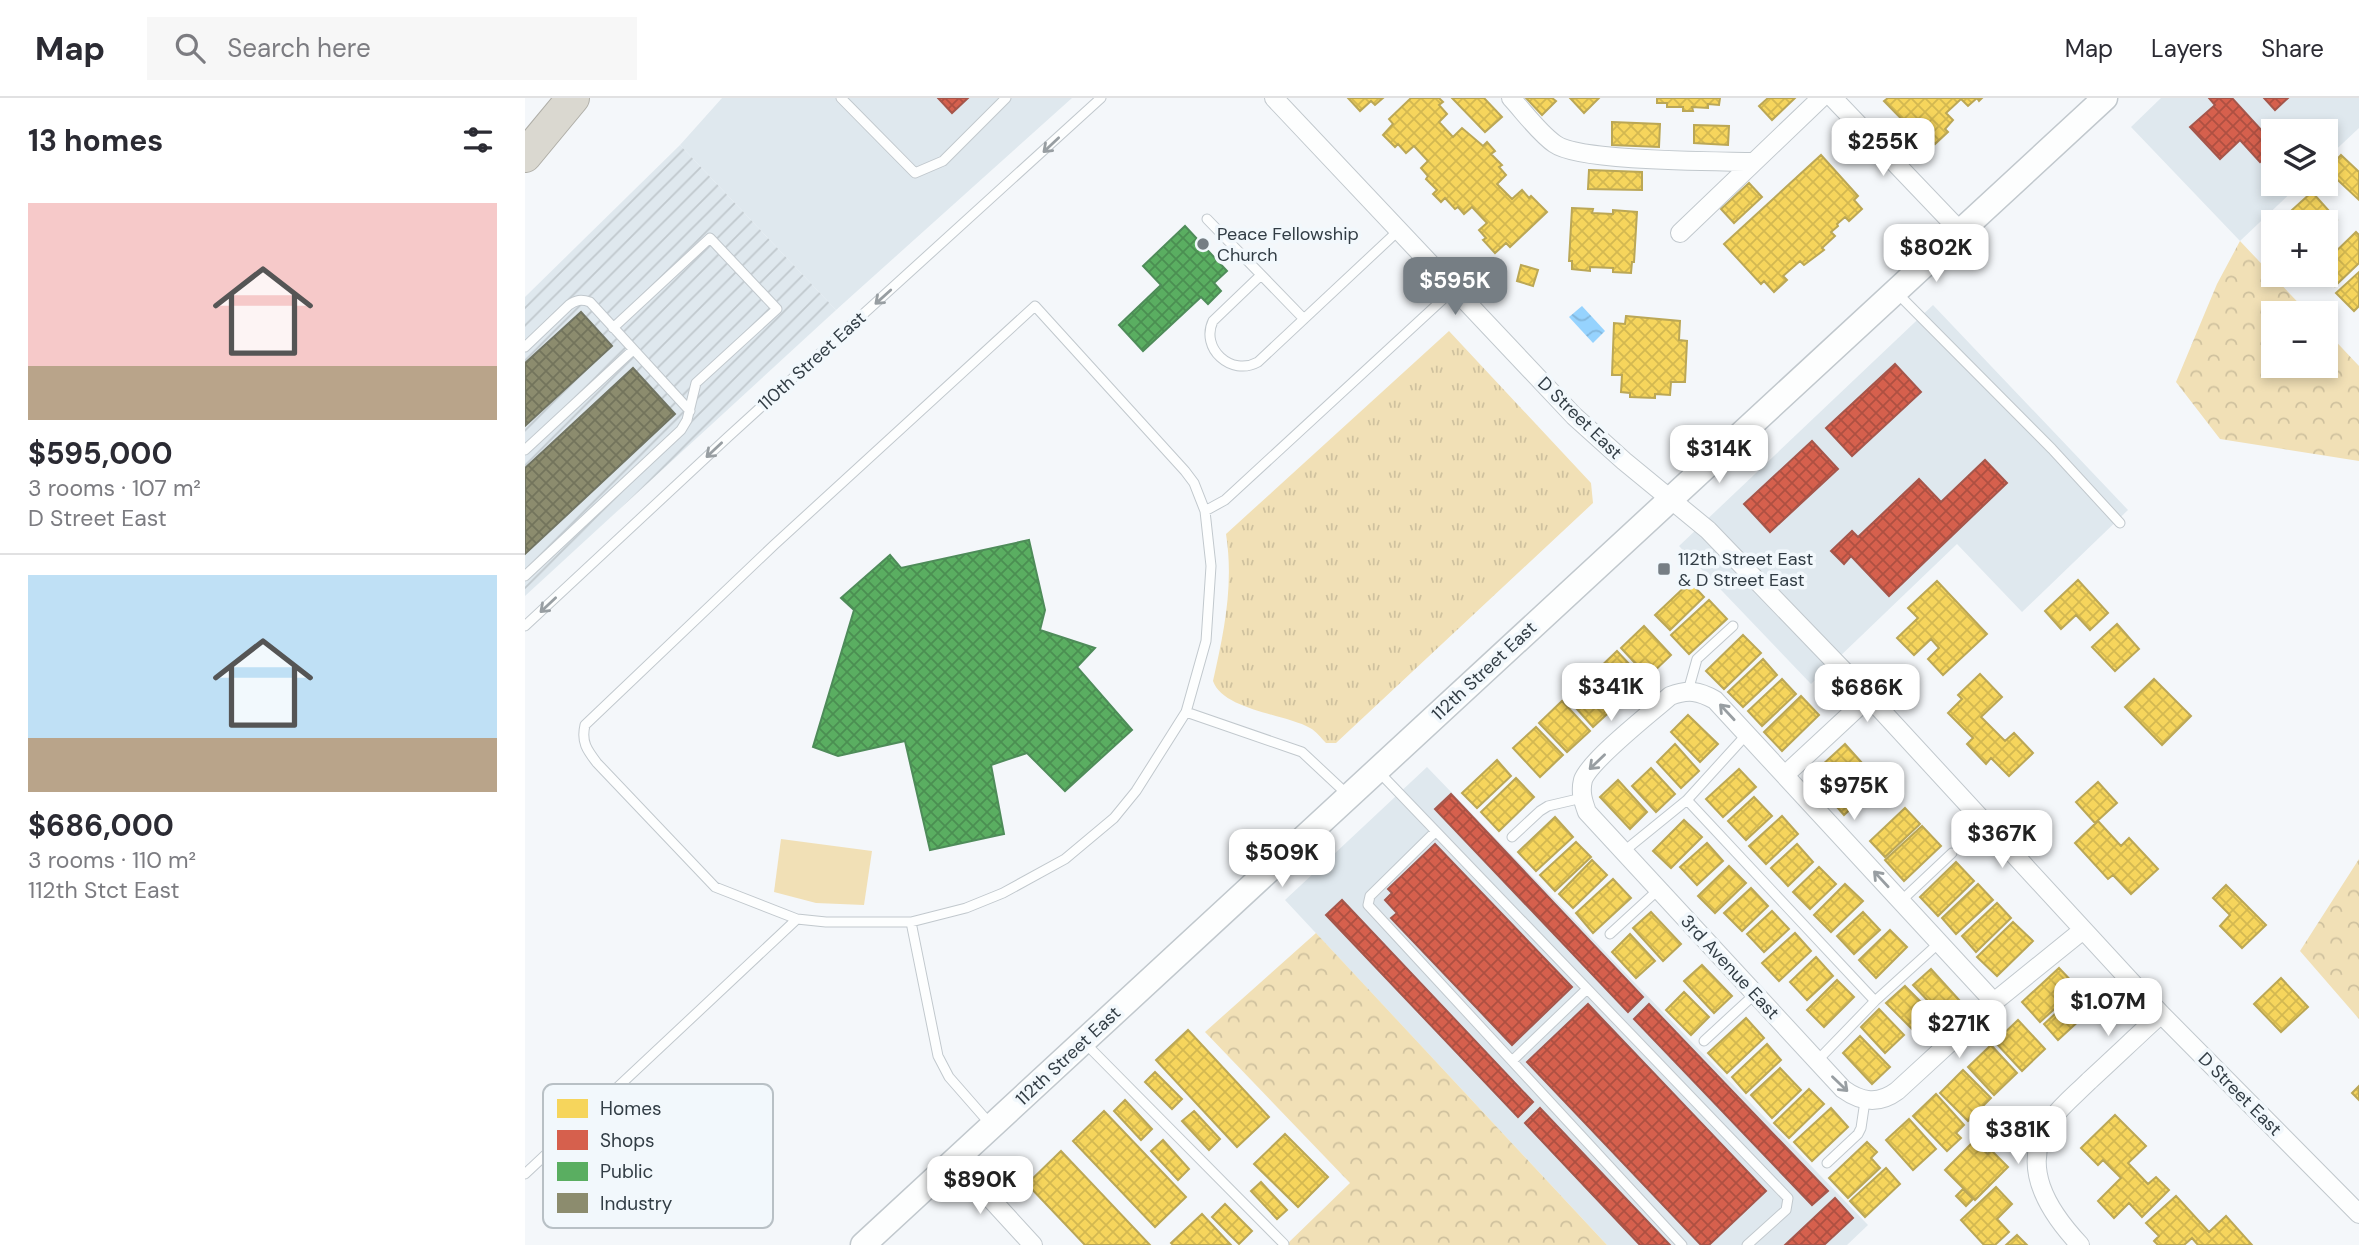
<!DOCTYPE html>
<meta charset="utf-8">
<style>
:root{--surface:#fff;--page:#f7f7f7;--text:#2b2b33;--muted:#7c7c81;--line:#e1e1e2;--accent:#767e84}
body{margin:0;font-family:"DM Sans",sans-serif;background:var(--page);color:var(--text);height:100vh;display:flex;flex-direction:column;font-size:26px;white-space:nowrap}
*{box-sizing:border-box;margin:0}
p{font-size:23px;color:var(--muted)}
.icon{flex:none;width:38px;height:38px;fill:none;stroke:currentColor;stroke-width:2;stroke-linecap:round;stroke-linejoin:round}
.map{position:relative;flex:1;overflow:hidden}
.sheet{display:flex;flex-direction:column;background:var(--surface);width:525px}
.sheet>*{flex:none}
.buttons{position:absolute;left:1736px;top:21px;display:grid;gap:14px}
.buttons a{display:grid;place-items:center;width:77px;height:77px;border-radius:0px;background:var(--surface);box-shadow:0 4px 10px #0003;font-size:35px}
.price{position:absolute;translate:-50% -60px;padding:0 16px;border-radius:14px;background:#fff;color:#222;font-size:23px;line-height:46px;filter:drop-shadow(0 2px 4px #0008)}
.price::after{content:'';position:absolute;left:50%;top:42px;width:21px;height:16px;margin-left:-10px;background:inherit;clip-path:polygon(0 0,100% 0,50% 100%)}
.price.selected{background:var(--accent);color:#fff}
ul{padding:0;list-style:none}
li{display:grid;align-content:center;gap:14px;height:371px;padding:0 28px}
li+li{border-top:2px solid var(--line)}
li span{display:grid;place-items:center;height:217px;border-radius:0px;color:#555}
li>.icon{margin-inline-start:auto}
span .icon{width:126px;height:126px;fill:#fffc;stroke-width:1}
li b{font-size:30px}
h2{display:flex;justify-content:space-between;align-items:center;height:84px;padding:0 28px;font-size:30px}
header{display:flex;align-items:center;gap:42px;box-sizing:border-box;height:98px;padding:0 35px;background:var(--surface);border-bottom:2px solid var(--line)}
header strong{font-size:33px}
nav{display:flex;gap:38px;margin-inline-start:auto;font-size:24px}
.search{width:490px;height:63px;background:var(--page);display:flex;align-items:center;gap:18px;box-sizing:border-box;padding:0 24px;border-radius:0px;color:var(--muted);font-size:26px}
main{display:flex;flex:1;min-height:0}
.map>svg:first-child{display:block}
.built{fill:#dfe8ee}
.industrial{fill:url(#industrial-furrows)}
.grass{fill:url(#grass-tufts)}
.forest{fill:url(#forest-crowns)}
.pitch{fill:#f1e0b6}
.water{fill:url(#water-waves)}
.homes{fill:url(#homes-cross-hatch);stroke:#bba755;stroke-width:2}
.shops{fill:url(#shops-cross-hatch);stroke:#a5564b;stroke-width:2}
.public{fill:url(#public-cross-hatch);stroke:#4e8c59;stroke-width:2}
.industry{fill:url(#industry-cross-hatch);stroke:#717462;stroke-width:2}
.lines{fill:none;stroke-linecap:round;stroke-linejoin:round}
.lane-casing{stroke:#c1c8cd;stroke-width:11}
.street-casing{stroke:#c1c8cd;stroke-width:20}
.secondary-casing{stroke:#c1c8cd;stroke-width:27}
.highway-casing{stroke:#afaea7;stroke-width:34}
.lane{stroke:#fdfefe;stroke-width:9}
.street{stroke:#fdfefe;stroke-width:18}
.secondary{stroke:#fdfefe;stroke-width:24}
.highway{stroke:#dad8d0;stroke-width:32}
.oneway{stroke:#989ea2}
.poi-dot{fill:#767e84;stroke:#f2f8fc;stroke-width:2.5}
.labels{text-anchor:middle;stroke-width:7;stroke-linejoin:round;paint-order:stroke}
.poi-label{font-size:18px;fill:#323d45;stroke:#f2f8fc;text-anchor:start}
.street-label{font-size:18px;fill:#323d45;stroke:#f2f8fc}
.key{fill:#f2f8fc;stroke:#b8c0c5;stroke-width:2}
.key-label{font-size:19px;fill:#323d45}
</style>
<header>
<strong>Map</strong>
<div class="search"><svg class="icon" aria-label="search" viewBox="0 0 24 24"><circle cx="10" cy="10" r="6"/><path d="M15 15l6 6"/></svg>Search here</div>
<nav><a>Map</a><a>Layers</a><a>Share</a></nav>
</header>
<main>
<section class="sheet">
<h2>13 homes<svg class="icon" aria-label="filters" viewBox="0 0 24 24"><path d="M4 7h16M4 17h16"/><circle cx="9" cy="7" r="2"/><circle cx="15" cy="17" r="2"/></svg></h2>
<ul>
<li><span style="background:linear-gradient(#f6c9c9 75%,#b9a48a 0)"><svg class="icon" aria-label="home" viewBox="0 0 24 24"><path d="M3 11l9-7 9 7M6 9v11h12V9"/></svg></span><div><b>$595,000</b><p>3 rooms · 107 m²</p><p>D Street East</p></div></li>
<li><span style="background:linear-gradient(#bfe0f5 75%,#b9a48a 0)"><svg class="icon" aria-label="home" viewBox="0 0 24 24"><path d="M3 11l9-7 9 7M6 9v11h12V9"/></svg></span><div><b>$686,000</b><p>3 rooms · 110 m²</p><p>112th Stct East</p></div></li>
</ul>
</section>
<div class="map">
<svg width="1834" height="1147" viewBox="0 0 1834 1147">
<defs>
<pattern id="industrial-furrows" width="10" height="10" patternUnits="userSpaceOnUse" patternTransform="scale(1.75)"><rect width="10" height="10" fill="#dfe8ee"/><path d="M-1 1l2-2M0 10L10 0M9 11l2-2" fill="none" stroke="#c0c8cd"/></pattern>
<pattern id="grass-tufts" width="24" height="20" patternUnits="userSpaceOnUse" patternTransform="scale(1.75)"><rect width="24" height="20" fill="#f1e0b6"/><path d="M3 7l-1-3M5 7V3M7 7l1-3M15 17l-1-3M17 17v-4M19 17l1-3" fill="none" stroke="#cfc19e"/></pattern>
<pattern id="forest-crowns" width="20" height="18" patternUnits="userSpaceOnUse" patternTransform="scale(1.75)"><rect width="20" height="18" fill="#f1e0b6"/><path d="M2 6a3 3 0 1 1 6 0M12 15a3 3 0 1 1 6 0" fill="none" stroke="#cfc19e"/></pattern>
<pattern id="water-waves" width="16" height="10" patternUnits="userSpaceOnUse" patternTransform="scale(1.75)"><rect width="16" height="10" fill="#96d3fe"/><path d="M0 5q4-4 8 0t8 0" fill="none" stroke="#82b6db"/></pattern>
<pattern id="homes-cross-hatch" width="8" height="8" patternUnits="userSpaceOnUse" patternTransform="scale(1.75)"><rect width="8" height="8" fill="#f6d55c"/><path d="M0 0l8 8M0 8l8-8" fill="none" stroke="#d3b851"/></pattern>
<pattern id="shops-cross-hatch" width="8" height="8" patternUnits="userSpaceOnUse" patternTransform="scale(1.75)"><rect width="8" height="8" fill="#d6604d"/><path d="M0 0l8 8M0 8l8-8" fill="none" stroke="#ae5042"/></pattern>
<pattern id="public-cross-hatch" width="8" height="8" patternUnits="userSpaceOnUse" patternTransform="scale(1.75)"><rect width="8" height="8" fill="#5aae61"/><path d="M0 0l8 8M0 8l8-8" fill="none" stroke="#4b8f52"/></pattern>
<pattern id="industry-cross-hatch" width="8" height="8" patternUnits="userSpaceOnUse" patternTransform="scale(1.75)"><rect width="8" height="8" fill="#8c8c6e"/><path d="M0 0l8 8M0 8l8-8" fill="none" stroke="#73745c"/></pattern>
</defs>
<rect width="100%" height="100%" fill="#f4f7fa"/>
<path class="built" d="M197,0H547L311,212L155,47Z
M1636,0H1834V30L1801,61V33H1748V86H1775L1715,143L1606,29Z
M1408,207L1603,412L1497,514L1432,446L1286,586L1154,448Z
M902,669L1343,1127L1322,1147H1082L760,802Z"/>
<path class="industrial" d="M155,47L311,212L0,498V199Z"/>
<path class="grass" d="M924,233L1066,385L1068,405L811,645H801C796,640 791,633 785,630C760,616 698,612 688,583C699,534 709,487 701,436Z"/>
<path class="forest" d="M1715,143L1783,215H1748V268H1801V233L1834,268V363L1695,341L1651,284L1692,186Z
M1834,761V921L1775,853Z
M791,835L1082,1147H761L825,1085L680,934Z"/>
<path class="pitch" d="M256,741L347,753L339,807L291,805L249,794Z"/>
<path class="water" d="M1057,208L1080,233L1068,245L1044,219Z"/>
<path class="homes" d="M823,0H858L850,7L846,3L835,13Z
M886,0H914L918,4L914,7L922,16L914,24L928,39L937,30L958,48L962,44L970,53L966,56L977,67L974,69L981,77L972,86L987,101L997,92L1004,100L1006,98L1022,114L985,149L981,145L970,155L958,142L961,140L954,132L962,125L947,109L939,116L933,109L930,111L920,100L916,104L908,96L912,92L901,81L903,78L896,70L903,63L889,48L881,55L873,46L870,49L858,37L868,26L864,21Z
M927,0H959L977,19L960,34Z
M1001,0H1027L1031,3L1017,17Z
M1045,0H1074L1059,15Z
M1132,0H1195L1194,7L1183,6V10L1167,9L1168,13H1158V9H1142V5H1132Z
M1243,0H1270L1247,22L1234,8Z
M1363,0H1457L1454,3L1452,0L1443,8L1436,1L1421,15L1428,22L1420,31L1423,34L1410,46L1400,36L1395,40L1359,3Z
M1087,24L1135,26L1134,49L1087,47Z
M1169,27L1204,28L1203,47L1169,45Z
M1296,57L1333,98L1329,102L1337,111L1324,123L1320,119L1312,126L1313,128L1306,134L1310,138L1297,150L1299,152L1279,167L1275,163L1258,178L1262,182L1249,194L1239,183L1236,186L1199,146Z
M1816,57L1834,74V102L1802,72Z
M1064,72L1117,74V92L1063,91Z
M1224,85L1237,99L1209,125L1196,111Z
M1787,94L1812,122L1801,132V124H1778L1767,112Z
M1047,110L1068,111L1067,115L1088,116V112L1112,114L1109,164H1107L1106,175L1088,174V170L1065,169V173L1047,171V163H1044Z
M1831,134L1834,137V165L1810,188L1800,177L1801,163Z
M996,167L1013,172L1008,188L992,183Z
M1834,174V208L1829,213L1811,195Z
M1101,218L1155,223L1154,242L1162,243L1160,284H1146L1145,297L1130,296V300L1105,299V295L1096,294L1097,277H1087L1089,225L1100,226Z
M1553,482L1583,515L1565,532L1551,517L1536,531L1520,513Z
M1412,483L1462,536L1418,577L1403,561L1414,550L1406,541L1389,557L1372,540L1393,520L1383,510Z
M1165,484L1179,499L1145,532L1130,517Z
M1184,502L1202,521L1164,556L1146,537Z
M1592,526L1614,551L1590,573L1567,549Z
M1119,528L1146,557L1123,579L1096,550Z
M1218,537L1236,555L1199,591L1181,573Z
M1092,553L1119,582L1095,604L1069,575Z
M1238,561L1252,577L1218,609L1203,594Z
M1455,576L1477,599L1456,619L1480,643L1489,635L1508,655L1484,678L1466,660L1461,666L1442,646L1448,640L1423,615L1437,601L1433,597Z
M1065,578L1092,607L1068,629L1042,600Z
M1257,581L1271,596L1237,628L1223,613Z
M1629,581L1666,618L1637,647L1600,609Z
M1276,598L1294,617L1257,653L1239,634Z
M1037,603L1065,633L1042,654L1014,625Z
M1163,617L1193,646L1175,664L1146,634Z
M1011,629L1038,657L1015,679L988,650Z
M1150,646L1174,673L1156,690L1132,664Z
M1320,646L1338,666L1301,700L1283,680Z
M972,662L986,678L952,710L937,695Z
M1340,668L1355,684L1319,717L1305,701Z
M1126,670L1150,696L1131,714L1107,688Z
M1214,671L1231,689L1198,719L1181,701Z
M991,680L1009,699L974,733L956,714Z
M1093,682L1122,714L1105,731L1075,699Z
M1573,684L1592,705L1570,725L1551,704Z
M1229,699L1247,718L1221,742L1203,723Z
M1380,710L1395,726L1360,759L1345,743Z
M1257,718L1273,736L1241,766L1224,748Z
M1030,719L1048,739L1011,773L993,754Z
M1159,722L1177,739L1146,770L1128,753Z
M1573,723L1596,748L1604,740L1633,771L1606,796L1588,777L1583,781L1550,745Z
M1397,728L1416,748L1379,783L1360,762Z
M1051,744L1066,759L1030,793L1015,777Z
M1182,745L1198,763L1172,787L1155,769Z
M1272,746L1288,764L1263,788L1246,770Z
M1067,762L1082,777L1048,810L1034,796Z
M1431,764L1449,783L1413,818L1395,799Z
M1204,768L1221,785L1190,815L1173,798Z
M1294,769L1311,786L1285,811L1268,794Z
M1088,781L1106,800L1068,835L1051,815Z
M1320,786L1338,803L1306,834L1289,817Z
M1453,786L1468,802L1431,836L1417,820Z
M1701,787L1741,827L1717,850L1695,828L1705,817L1688,800Z
M1226,790L1243,808L1217,833L1199,815Z
M1472,805L1486,820L1451,854L1437,838Z
M1247,813L1264,831L1239,854L1222,836Z
M1126,814L1156,846L1138,863L1108,830Z
M1338,814L1355,832L1329,856L1312,838Z
M1488,824L1508,843L1472,878L1452,859Z
M1365,832L1382,849L1351,880L1334,862Z
M1270,835L1286,853L1254,883L1237,865Z
M1105,836L1130,863L1111,880L1087,854Z
M1291,859L1308,878L1282,902L1265,884Z
M1177,867L1207,898L1189,915L1159,883Z
M1534,870L1553,890L1515,924L1497,904Z
M1406,871L1435,903L1418,919L1388,887Z
M1756,880L1783,909L1756,934L1729,906Z
M1312,882L1329,899L1299,929L1282,912Z
M1380,888L1405,913L1387,931L1361,905Z
M1555,893L1570,908L1533,942L1519,926Z
M1159,894L1184,919L1166,937L1141,912Z
M1354,911L1379,937L1360,955L1336,929Z
M1221,920L1239,940L1202,975L1183,955Z
M1493,922L1520,951L1497,973L1470,944Z
M663,932L744,1019L712,1049L631,962Z
M1335,938L1365,969L1347,986L1318,955Z
M1242,946L1256,962L1221,995L1207,979Z
M1466,947L1492,975L1469,997L1443,969Z
M1255,970L1276,992L1247,1020L1226,997Z
M1438,972L1466,1000L1443,1023L1415,995Z
M630,974L657,1001L647,1011L620,984Z
M1834,988V1002L1827,995Z
M1284,991L1299,1006L1264,1040L1249,1025Z
M1411,996L1439,1027L1431,1035L1436,1040L1422,1053L1388,1018Z
M600,1002L627,1031L616,1042L589,1013Z
M1306,1010L1323,1029L1287,1063L1269,1044Z
M579,1013L661,1099L630,1129L548,1043Z
M669,1013L695,1041L684,1052L657,1023Z
M1590,1017L1621,1048L1603,1065L1623,1086L1631,1079L1644,1092L1617,1119L1604,1105L1589,1120L1573,1103L1596,1080L1578,1062L1573,1067L1556,1050Z
M1384,1021L1411,1051L1388,1072L1361,1042Z
M760,1036L803,1079L773,1109L729,1066Z
M638,1042L664,1071L653,1082L626,1053Z
M1449,1043L1463,1056L1466,1052L1483,1069L1450,1102L1420,1072Z
M1342,1044L1352,1054L1346,1060L1355,1070L1323,1100L1304,1080Z
M536,1053L625,1147H560L502,1086Z
M1361,1070L1375,1086L1340,1119L1325,1103Z
M736,1084L762,1112L752,1121L726,1093Z
M1471,1089L1487,1106L1472,1121L1484,1134L1470,1147H1459L1436,1122Z
M1438,1091L1448,1101L1441,1108L1431,1098Z
M1651,1098L1684,1134L1701,1118L1727,1147H1673L1667,1140L1659,1147H1633L1629,1143L1634,1138L1621,1125Z
M700,1106L727,1133L714,1146L687,1119Z
M677,1116L706,1147H648L646,1145Z
M1492,1137L1502,1147H1481Z"/>
<path class="shops" d="M413,0H443L427,15Z
M1684,0H1707L1748,45V51L1735,64L1715,42L1695,61L1665,29L1690,7Z
M1739,0H1763L1750,12Z
M1370,266L1396,294L1327,358L1301,330Z
M1287,343L1313,371L1245,434L1219,406Z
M1460,362L1482,385L1364,498L1326,458L1319,466L1306,453L1327,433L1333,439L1394,381L1416,404Z
M926,696L1118,899L1103,914L910,711Z
M910,746L1047,889L987,947L866,820L872,815L860,802L867,795L863,791Z
M817,802L1008,1004L993,1019L801,817Z
M1063,906L1241,1093L1184,1147H1176L1002,964Z
M1124,906L1303,1093L1287,1107L1109,921Z
M1015,1010L1145,1147H1115L1000,1025Z
M1310,1100L1328,1120L1299,1147H1260Z"/>
<path class="public" d="M660,128L702,173L689,185L696,193L683,206L676,199L618,253L594,227L636,187L618,168Z
M504,442L520,512L515,532L570,550L552,569L607,632L540,693L502,655L466,667L479,736L405,752L380,643L313,658L288,649L329,512L316,500L365,457L376,470Z"/>
<path class="industry" d="M56,214L87,248L0,328V265Z
M108,270L150,316L0,456V370Z"/>
<g class="lines">
<defs>
<path id="lane" d="M316,0L390,75L418,63L481,0
M682,121L779,221
M736,177L688,223C675,250 706,279 733,264L874,132
M1371,194L1527,351L1595,425
M510,208L660,373L669,385L680,413L686,468L681,543L661,614L611,693L589,720L540,761L478,795L441,810L386,824H301L272,821L190,789L72,665C62,652 56,644 60,627L249,447Z
M0,249L44,207C51,202 56,201 65,204L165,313
M0,352L108,252
M680,413L700,402L929,191
M0,478L156,332L162,322L171,285L252,211L185,140L88,230
M0,528L203,339L576,0
M1163,593L1172,561L1208,528
M661,614L777,654L824,698
M853,673L1263,1100L1261,1112L1222,1147
M1162,702L1350,903
M910,734L845,798L843,807L1157,1147
M987,739L1015,713L1023,708L1057,700
M1098,754L1162,702L1222,636
M1376,803L1427,755
M386,824L413,958L424,979L466,1027
M1085,836L1133,792
M1179,943L1230,896
M560,945L759,1146
M987,963L1062,891
M1292,963L1350,903L1414,845
M1302,1065L1333,1036L1336,1030L1340,1003
M0,1076L272,821"/>
<path id="street" d="M749,0L1049,318L1099,363L1183,432L1344,599L1636,916L1834,1116
M986,0C999,14 1015,36 1030,46C1055,64 1192,63 1228,64
M1308,0L1435,133
M1155,135L1296,0
M1260,677L1344,599
M1469,904L1190,602C1174,593 1163,591 1145,598C1127,614 1065,662 1058,682C1055,694 1058,703 1062,714L1318,991C1336,1004 1353,1007 1372,993L1469,904L1558,832
M430,1062L508,1147
M1555,1147C1523,1113 1493,1067 1526,1022C1537,1007 1551,996 1564,983C1588,961 1612,938 1636,916"/>
<path id="secondary" d="M338,1147L1580,0"/>
<path id="highway" d="M0,58L48,0"/>
</defs>
<use href="#lane" class="lane-casing"/>
<use href="#street" class="street-casing"/>
<use href="#secondary" class="secondary-casing"/>
<use href="#highway" class="highway-casing"/>
<use href="#lane" class="lane"/>
<use href="#street" class="street"/>
<use href="#secondary" class="secondary"/>
<use href="#highway" class="highway"/>
</g>
<defs><path id="oneway-shaft" d="M-6 0H5M1.5-3L5.5 0L1.5 3" fill="none" stroke-width="1.6" stroke-linecap="round" stroke-linejoin="round" transform="scale(1.75)"/></defs>
<g class="oneway">
<use href="#oneway-shaft" transform="translate(526 47) rotate(137)"/>
<use href="#oneway-shaft" transform="translate(358 199) rotate(138)"/>
<use href="#oneway-shaft" transform="translate(189 352) rotate(137)"/>
<use href="#oneway-shaft" transform="translate(23 507) rotate(137)"/>
<use href="#oneway-shaft" transform="translate(1202 614) rotate(-133)"/>
<use href="#oneway-shaft" transform="translate(1072 664) rotate(136)"/>
<use href="#oneway-shaft" transform="translate(1356 781) rotate(-133)"/>
<use href="#oneway-shaft" transform="translate(1315 986) rotate(44)"/>
</g>
<g class="poi-dot">
<circle cx="678" cy="146" r="7"/>
<rect x="1132" y="464" width="14" height="14" rx="3.5"/>
</g>
<g class="labels">
<g class="poi-label">
<text x="692" y="142">Peace Fellowship<tspan x="692" dy="21">Church</tspan></text>
<text x="1153" y="467">112th Street East<tspan x="1153" dy="21">&amp; D Street East</tspan></text>
</g>
<g class="street-label">
<text transform="translate(287 263) rotate(-42)" y="6">110th Street East</text>
<text transform="translate(1055 320) rotate(44)" y="6">D Street East</text>
<text transform="translate(959 573) rotate(-43)" y="6">112th Street East</text>
<text transform="translate(1205 869) rotate(47)" y="6">3rd Avenue East</text>
<text transform="translate(543 958) rotate(-43)" y="6">112th Street East</text>
<text transform="translate(1715 996) rotate(45)" y="6">D Street East</text>
</g>
</g>
<rect x="18" y="986" width="230" height="144" rx="10" class="key"/>
<rect x="32" y="1001" width="31" height="19" fill="#f6d55c"/>
<rect x="32" y="1032" width="31" height="20" fill="#d6604d"/>
<rect x="32" y="1064" width="31" height="19" fill="#5aae61"/>
<rect x="32" y="1095" width="31" height="20" fill="#8c8c6e"/>
<g class="key-label">
<text x="75" y="1017">Homes</text>
<text x="75" y="1049">Shops</text>
<text x="75" y="1080">Public</text>
<text x="75" y="1112">Industry</text>
</g>
</svg>
<div class="buttons">
<a><svg class="icon" aria-label="layers" viewBox="0 0 24 24"><path d="M12 4l9 5-9 5-9-5zM3 14l9 5 9-5"/></svg></a>
<a>+</a>
<a>−</a>
</div>
<b class="price" style="left:1358px;top:80px">$255K</b>
<b class="price" style="left:1411px;top:186px">$802K</b>
<b class="price selected" style="left:930px;top:219px">$595K</b>
<b class="price" style="left:1194px;top:387px">$314K</b>
<b class="price" style="left:1086px;top:625px">$341K</b>
<b class="price" style="left:1342px;top:626px">$686K</b>
<b class="price" style="left:1329px;top:724px">$975K</b>
<b class="price" style="left:1477px;top:772px">$367K</b>
<b class="price" style="left:757px;top:791px">$509K</b>
<b class="price" style="left:1583px;top:940px">$1.07M</b>
<b class="price" style="left:1434px;top:962px">$271K</b>
<b class="price" style="left:1493px;top:1068px">$381K</b>
<b class="price" style="left:455px;top:1118px">$890K</b>
</div>
</main>
